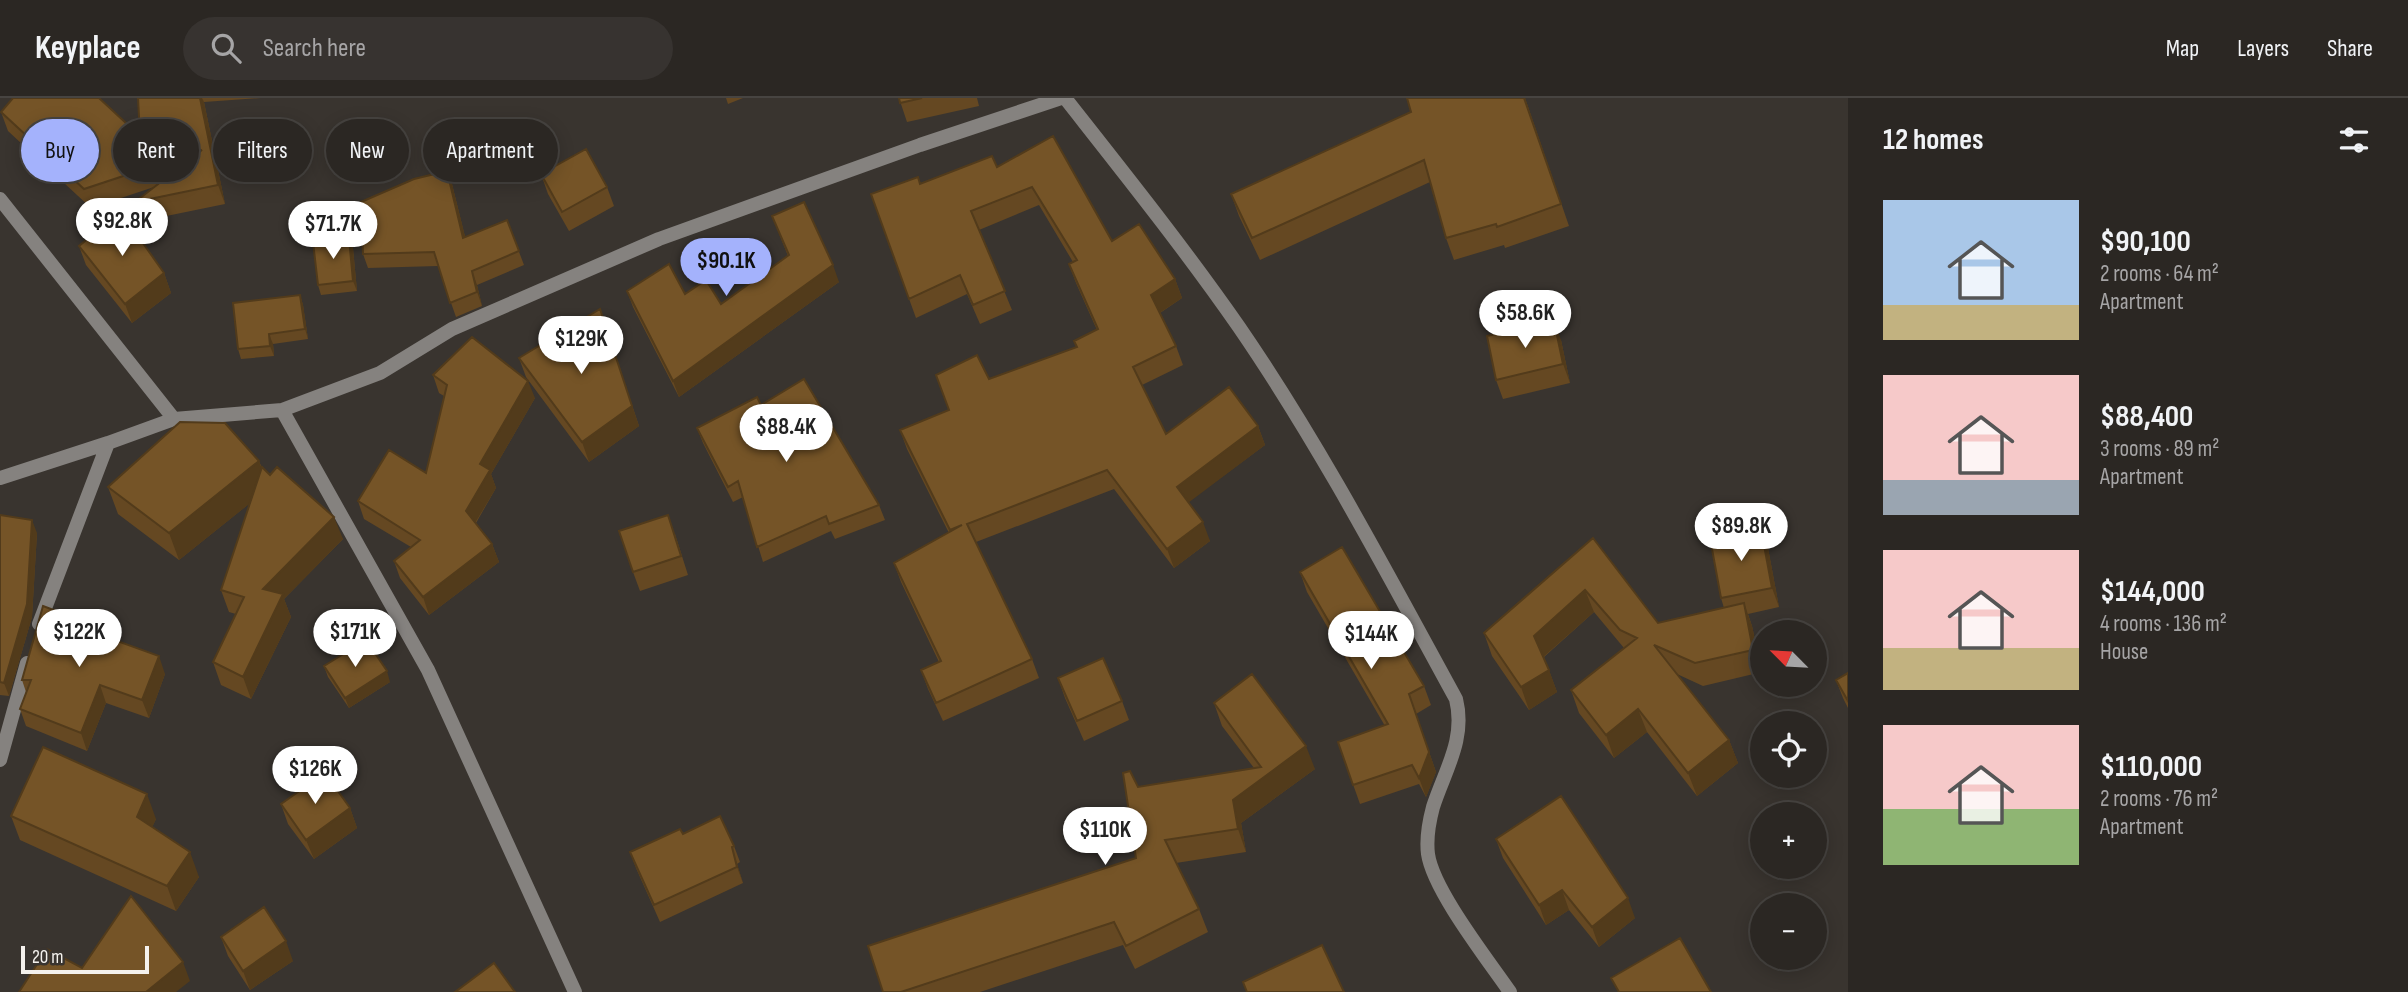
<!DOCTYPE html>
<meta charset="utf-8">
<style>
:root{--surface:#2b2723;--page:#373330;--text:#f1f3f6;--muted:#a6a5a6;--line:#474441;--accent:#a4b2fc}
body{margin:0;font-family:"Sofia Sans Condensed",sans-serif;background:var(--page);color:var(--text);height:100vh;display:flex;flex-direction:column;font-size:26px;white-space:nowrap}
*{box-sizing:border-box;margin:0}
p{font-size:23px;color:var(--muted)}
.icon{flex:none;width:38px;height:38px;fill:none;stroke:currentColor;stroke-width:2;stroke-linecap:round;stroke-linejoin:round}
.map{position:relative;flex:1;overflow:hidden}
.details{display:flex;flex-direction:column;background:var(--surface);width:560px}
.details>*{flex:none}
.hud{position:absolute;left:21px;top:21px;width:665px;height:63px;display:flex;gap:14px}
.needle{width:46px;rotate:294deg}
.tools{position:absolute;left:1750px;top:522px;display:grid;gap:14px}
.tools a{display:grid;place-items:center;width:77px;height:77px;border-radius:50%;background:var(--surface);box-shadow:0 4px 18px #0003,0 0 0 2px var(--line);font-size:35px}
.scale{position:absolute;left:21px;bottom:18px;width:128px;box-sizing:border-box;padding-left:7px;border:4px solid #f4f1ed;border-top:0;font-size:19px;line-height:24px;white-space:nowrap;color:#f4f1ed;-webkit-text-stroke:5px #39342f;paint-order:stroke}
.price{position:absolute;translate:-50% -60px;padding:0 16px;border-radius:24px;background:#fff;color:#222;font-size:23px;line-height:46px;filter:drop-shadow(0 2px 4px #0008)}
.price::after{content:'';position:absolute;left:50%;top:42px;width:21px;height:16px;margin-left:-10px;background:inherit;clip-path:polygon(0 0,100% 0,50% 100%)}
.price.active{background:var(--accent);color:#111}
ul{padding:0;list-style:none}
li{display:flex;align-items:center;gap:21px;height:175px;padding:0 35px}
li span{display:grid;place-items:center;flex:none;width:196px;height:140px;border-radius:0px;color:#555}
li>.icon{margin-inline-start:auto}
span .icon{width:84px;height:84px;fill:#fffc;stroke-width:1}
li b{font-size:30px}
h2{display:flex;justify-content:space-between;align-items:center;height:84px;padding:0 35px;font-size:30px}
.chip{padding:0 24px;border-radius:32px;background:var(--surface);box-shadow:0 4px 18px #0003,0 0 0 2px var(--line);font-size:24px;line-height:63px}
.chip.active{background:var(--accent);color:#111}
header{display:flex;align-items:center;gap:42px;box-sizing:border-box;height:98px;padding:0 35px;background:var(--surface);border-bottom:2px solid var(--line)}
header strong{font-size:33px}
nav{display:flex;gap:38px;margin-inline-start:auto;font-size:24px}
.search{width:490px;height:63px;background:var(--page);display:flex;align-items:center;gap:18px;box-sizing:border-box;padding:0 24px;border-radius:38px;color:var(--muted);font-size:26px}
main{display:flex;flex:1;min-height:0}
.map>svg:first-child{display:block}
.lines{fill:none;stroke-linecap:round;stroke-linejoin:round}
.street{stroke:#85827f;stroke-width:14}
.wall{fill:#654822}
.shaded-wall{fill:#523b1b}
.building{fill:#755427;stroke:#523b1b;stroke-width:2}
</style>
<header>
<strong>Keyplace</strong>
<div class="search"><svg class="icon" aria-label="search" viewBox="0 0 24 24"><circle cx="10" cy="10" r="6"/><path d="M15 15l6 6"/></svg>Search here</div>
<nav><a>Map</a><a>Layers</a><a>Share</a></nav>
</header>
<main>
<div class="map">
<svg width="1848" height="894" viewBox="0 0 1848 894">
<rect width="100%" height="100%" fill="#39342f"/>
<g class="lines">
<path class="street" d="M1065,0C1124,75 1184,150 1239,229C1320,347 1387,475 1456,601C1466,641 1445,672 1433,709C1429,724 1426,740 1428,756C1433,792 1488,862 1510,894
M0,101L174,321
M282,312L428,572L575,894
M0,380L108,345
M39,526L108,345L174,321L282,312L380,275L452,231L659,141L920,47L1061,0
M0,662L27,565"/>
</g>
<path class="wall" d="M138,0H261L204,4L225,106L142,123L135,104L154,89L91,110L8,33L1,14L140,38Z
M726,0H743L728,6Z
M899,0H977L979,8L907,24Z
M1525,0L1569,128L1505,150L1504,147L1454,162L1446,140L1430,84L1260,162L1239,118L1231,96Z
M1053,38L1112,143L1175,181L1182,200L1160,215L1176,248L1183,267L1142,287L1166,336L1258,328L1265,347L1188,404L1210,443L1174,470L1114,391L976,444L1032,561L1039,580L943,623L928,591L921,572L939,564L901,484L894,465L949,435L907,351L900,332L949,312L1076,249L1074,243L1097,232L1076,185L1069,166L1073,164L1039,107L979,132L1012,212L980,226L967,196L916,220L871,96L920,86L997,69Z
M447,73L452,86L465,139L507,122L524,167L477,187L482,208L456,219L438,168L368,170L363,156Z
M541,76L607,89L614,108L569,133L548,96Z
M772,118L839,184L679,299L633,209L627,193L685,196L721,206L788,158Z
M349,140L353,150L357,193L321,197L318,187Z
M79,148L164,175L171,195L132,225L86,167Z
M300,197L303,207L308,241L273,246L274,258L241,261L238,251Z
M600,211L639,328L589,364L526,279L519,260Z
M1561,242L1570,285L1503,301L1496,282Z
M433,277L535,300L491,376L496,390L476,425L492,446L499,464L429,517L400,480L394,463L411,449L364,421L358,403L426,375L444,298L439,295Z
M761,307L879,407L885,422L835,441L831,433L763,464L743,399L733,404L703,345L697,330Z
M259,363L262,370L343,441L284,501L291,519L251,601L221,587L213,564L236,516L229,514L221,492L250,405L179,462L118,416L108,389Z
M0,417L37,435L32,519L9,598L0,597Z
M1761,431L1768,450L1779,509L1748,516L1752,528L1762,574L1703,588L1677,576L1729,642L1738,665L1697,698L1647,634L1614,660L1579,615L1571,592L1624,550L1594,514L1544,559L1557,594L1529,612L1492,558L1484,535L1593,440L1658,525L1724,510L1721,500Z
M675,436L688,477L640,493L633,474Z
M1300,474L1424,588L1431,607L1416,616L1436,674L1426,699L1419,686L1360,706L1338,644L1385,628L1307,494Z
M122,545L165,576L149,620L106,605L87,653L26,628L20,611L26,594L22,582Z
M324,568L390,584L349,610L328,579Z
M1848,575V610L1843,600L1836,582Z
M1058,580L1122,603L1129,622L1084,643L1065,600Z
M1214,605L1315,671L1241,725L1246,754L1176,765L1199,811L1208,834L1135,871L1123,847L980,894H883L1136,760L1138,689L1254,670L1222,628Z
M281,706L350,710L357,730L314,761L288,726Z
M11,718L156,721L152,729L199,779L176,813L20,742Z
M683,736L734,748L740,764L737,766L743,785L660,824L636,770L630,754Z
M1496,741L1635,820L1599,849L1569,812L1546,827L1503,760Z
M221,839L293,863L250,892L228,858Z"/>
<path class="shaded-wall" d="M200,0H202L204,4L225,106L218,87Z
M447,73L452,86L469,154L463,140Z
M349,140L353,150L357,193L353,183Z
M833,167L839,184L679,299L673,283Z
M472,173L477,187L482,208L477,194Z
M164,175L171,195L132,225L125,206Z
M1175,181L1182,200L1158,216L1151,197Z
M300,197L303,207L308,241L305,231Z
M600,211L639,328L589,364L582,344Z
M1554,223L1561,242L1570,285L1563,266Z
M269,236L273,246L274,258L270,248Z
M528,283L535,300L491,376L496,390L472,430L466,413L480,366Z
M1258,328L1265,347L1184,408L1177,389Z
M259,363L269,390L179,462L169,435Z
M334,419L343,441L284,501L291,519L251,601L243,579L263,491Z
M32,422L37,435L32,519L9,598L4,585Z
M1203,424L1210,443L1174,470L1167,451Z
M1761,431L1768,450L1779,509L1772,490Z
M492,446L499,464L429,517L423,499Z
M1585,492L1594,514L1542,560L1534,538Z
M1744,505L1752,528L1762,574L1753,552Z
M159,558L165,576L149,620L142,602Z
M1549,572L1557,594L1529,612L1521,589Z
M387,573L390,584L349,610L345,600Z
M100,587L106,605L87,653L81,635Z
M1638,611L1647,634L1614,660L1606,637Z
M1416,616L1436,674L1426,699L1419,680Z
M1729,642L1738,665L1697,698L1688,675Z
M1306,648L1315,671L1241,725L1246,754L1238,731L1233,702Z
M147,696L156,721L146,743L137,719Z
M350,710L357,730L314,761L306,742Z
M732,749L737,766L743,785L737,769Z
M190,754L199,779L176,813L167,788Z
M1562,792L1569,812L1546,827L1539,807Z
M1628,800L1635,820L1599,849L1592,829Z
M286,843L293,863L250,892L243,873Z
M183,864L190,883L176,894H146Z"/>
<path class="building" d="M13,0H99L140,38L138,0H200L218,87L135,104L202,52L84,91L1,14Z
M899,0H922L900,5Z
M1407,0H1524L1561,106L1497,129L1496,126L1446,140L1424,62L1252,140L1231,96L1411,14Z
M1053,38L1112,143L1139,126L1175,181L1151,197L1176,248L1133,269L1166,336L1229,289L1258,328L1177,389L1203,424L1167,451L1107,372L967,426L1032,561L936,605L921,572L941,563L894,465L962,427L950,432L900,332L949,312L936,277L977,257L989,281L1077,249L1074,243L1098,231L1069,166L1077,162L1032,89L971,113L1005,193L973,207L960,177L909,201L871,96L918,79L920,86L992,58L997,69Z
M586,51L607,89L562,114L541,76Z
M447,73L463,140L507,122L519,153L472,173L477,194L450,205L434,154L363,156L361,104L414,81Z
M804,104L833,167L673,283L627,193L669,166L685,196L706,182L721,206L789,157L772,118Z
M121,114L164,175L125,206L79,148Z
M349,140L353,183L318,187L313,144Z
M300,197L305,231L269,236L270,248L238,251L233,205Z
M600,211L632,308L582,344L519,260Z
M1554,223L1563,266L1496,282L1487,238Z
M472,239L528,283L480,366L490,372L466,413L492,446L423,499L394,463L420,442L358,403L389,352L426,375L447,287L433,277Z
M804,281L879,407L829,426L826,418L757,449L738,383L728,389L697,330L757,299L761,307Z
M180,324L225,325L259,363L169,435L108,389Z
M262,369L270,377L277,369L334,419L263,491L283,496L243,579L213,564L244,499L221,492Z
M0,417L32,422L27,506L4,585L0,584Z
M668,417L681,458L633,474L619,433Z
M1761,431L1772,490L1721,500L1710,440Z
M1593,440L1658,525L1744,505L1753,552L1695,565L1654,547L1729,642L1688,675L1638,611L1606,637L1571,592L1637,540L1620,532L1585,492L1534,538L1549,572L1521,589L1484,535Z
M1342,449L1424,588L1409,596L1429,654L1419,680L1412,667L1353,687L1338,644L1388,626L1300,474Z
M43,508L119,537L117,543L159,558L142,602L100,587L81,635L20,611L31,582H22Z
M366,542L387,573L345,600L324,568Z
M1103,560L1122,603L1077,623L1058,580Z
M1848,575V603L1836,582Z
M1252,576L1306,648L1233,702L1238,731L1165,742L1199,811L1126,848L1114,824L901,894H883L868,848L1136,760L1123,675L1130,673L1138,689L1261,669L1214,605Z
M43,649L147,696L137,719L190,754L167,788L11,718Z
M325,675L350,710L306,742L281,706Z
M1561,698L1628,800L1592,829L1562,792L1539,807L1496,741Z
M720,718L734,748L732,749L737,769L654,807L630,754L680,731L683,736Z
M131,798L183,864L146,894H19L47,851L82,870Z
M264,809L286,843L243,873L221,839Z
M1680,840L1711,894H1619L1611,880Z
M1322,847L1344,894H1247L1243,884Z
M494,865L515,894H455Z"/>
</svg>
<div class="tools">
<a><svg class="needle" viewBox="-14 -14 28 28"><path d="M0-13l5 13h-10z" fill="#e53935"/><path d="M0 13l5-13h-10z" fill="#a6a5a6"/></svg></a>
<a><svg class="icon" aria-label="locate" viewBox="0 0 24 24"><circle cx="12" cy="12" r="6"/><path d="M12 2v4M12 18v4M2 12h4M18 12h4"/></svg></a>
<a>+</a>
<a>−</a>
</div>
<div class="scale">20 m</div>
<b class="price" style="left:122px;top:160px">$92.8K</b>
<b class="price" style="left:333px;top:163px">$71.7K</b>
<b class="price active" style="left:726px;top:200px">$90.1K</b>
<b class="price" style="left:1525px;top:252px">$58.6K</b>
<b class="price" style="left:581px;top:278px">$129K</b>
<b class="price" style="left:786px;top:366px">$88.4K</b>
<b class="price" style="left:1741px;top:465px">$89.8K</b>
<b class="price" style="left:79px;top:571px">$122K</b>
<b class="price" style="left:355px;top:571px">$171K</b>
<b class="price" style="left:1371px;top:573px">$144K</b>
<b class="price" style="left:315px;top:708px">$126K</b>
<b class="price" style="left:1105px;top:769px">$110K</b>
<div class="hud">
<a class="chip active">Buy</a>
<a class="chip">Rent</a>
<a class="chip">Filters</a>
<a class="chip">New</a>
<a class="chip">Apartment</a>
</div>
</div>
<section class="details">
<h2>12 homes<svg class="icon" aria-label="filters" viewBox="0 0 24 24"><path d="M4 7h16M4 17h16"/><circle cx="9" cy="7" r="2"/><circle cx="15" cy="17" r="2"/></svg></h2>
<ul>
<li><span style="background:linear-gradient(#a9c7e8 75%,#c2b280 0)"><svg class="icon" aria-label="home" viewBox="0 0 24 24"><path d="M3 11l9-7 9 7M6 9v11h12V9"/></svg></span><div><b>$90,100</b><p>2 rooms · 64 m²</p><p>Apartment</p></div></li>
<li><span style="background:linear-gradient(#f6c9c9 75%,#9aa5b1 0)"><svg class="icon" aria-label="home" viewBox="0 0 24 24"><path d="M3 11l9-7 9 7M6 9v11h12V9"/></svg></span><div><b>$88,400</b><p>3 rooms · 89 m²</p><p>Apartment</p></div></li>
<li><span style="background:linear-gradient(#f6c9c9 70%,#c2b280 0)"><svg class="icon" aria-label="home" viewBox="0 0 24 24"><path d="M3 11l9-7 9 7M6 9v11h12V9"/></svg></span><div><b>$144,000</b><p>4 rooms · 136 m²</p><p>House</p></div></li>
<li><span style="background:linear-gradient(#f6c9c9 60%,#8fb573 0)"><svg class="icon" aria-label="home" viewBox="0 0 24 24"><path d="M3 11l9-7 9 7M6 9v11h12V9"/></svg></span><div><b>$110,000</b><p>2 rooms · 76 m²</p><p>Apartment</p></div></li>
</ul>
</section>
</main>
